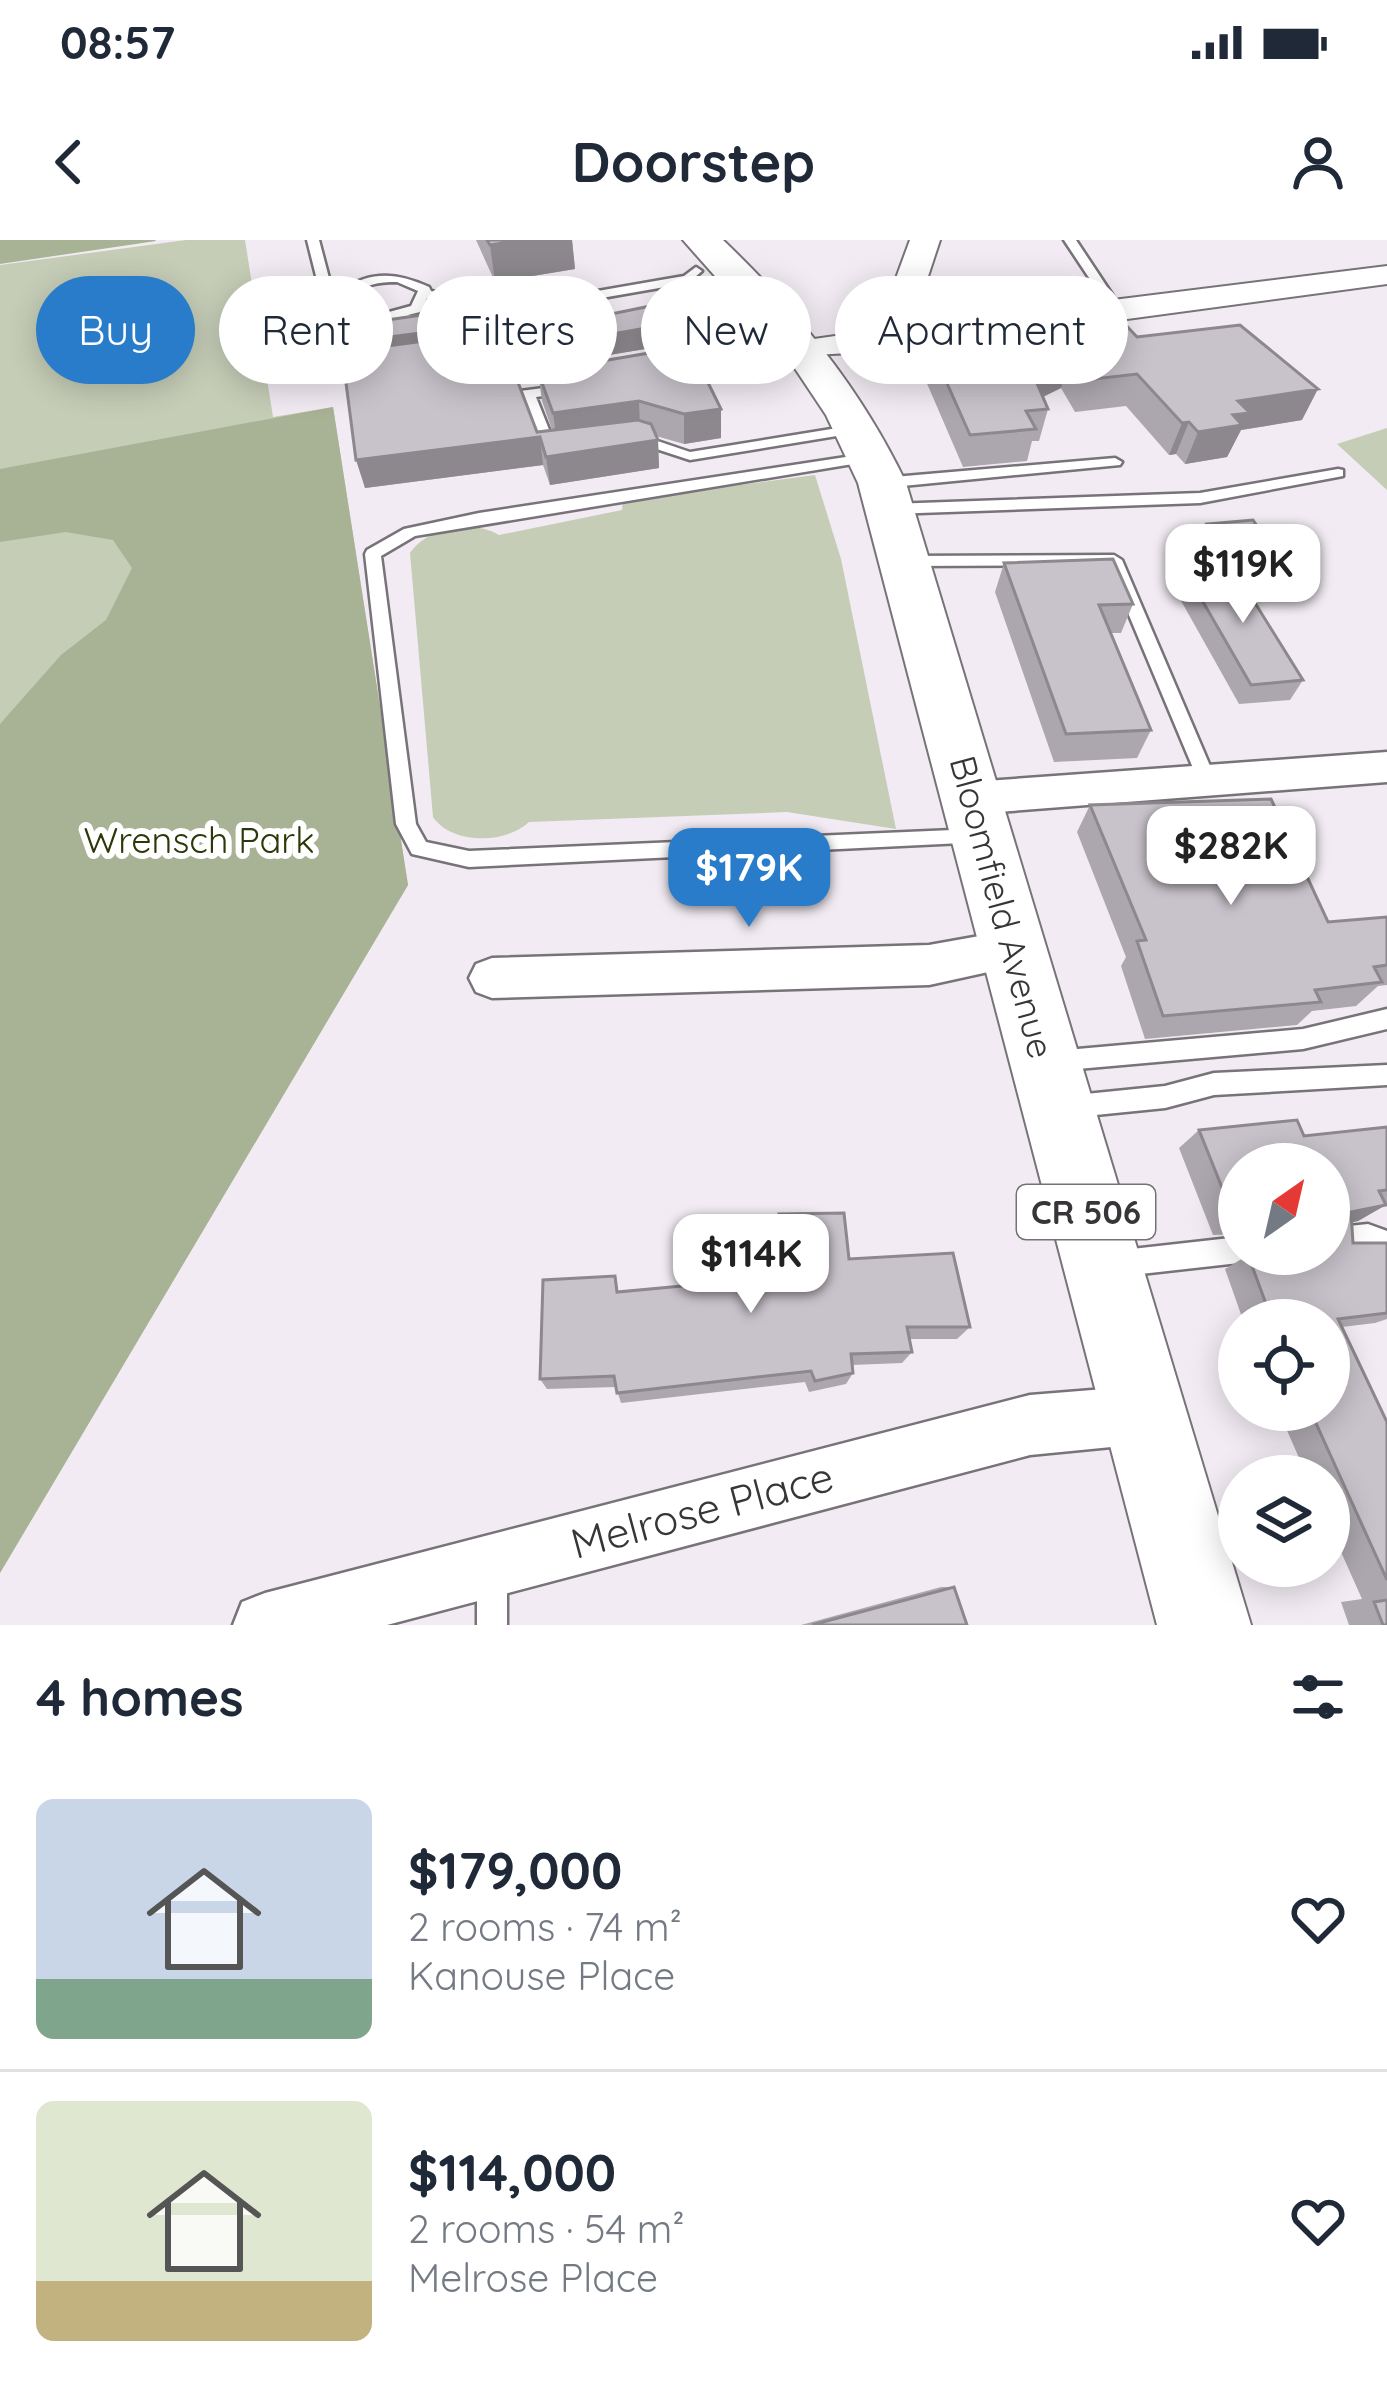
<!DOCTYPE html>
<meta charset="utf-8">
<style>
:root{--surface:#fff;--page:#f6f6f7;--text:#1f2937;--muted:#747a83;--line:#e0e1e3;--accent:#297cca}
body{margin:0;font-family:Quicksand,sans-serif;background:var(--page);color:var(--text);height:100vh;display:flex;flex-direction:column;font-size:45px;white-space:nowrap}
*{box-sizing:border-box;margin:0}
p{font-size:39px;color:var(--muted)}
.icon{flex:none;width:66px;height:66px;fill:none;stroke:currentColor;stroke-width:2;stroke-linecap:round;stroke-linejoin:round}
.map{position:relative;height:1385px;overflow:hidden}
.side{display:flex;flex-direction:column;background:var(--surface);flex:1}
.side>*{flex:none}
.banner{position:absolute;left:36px;top:36px;width:1317px;height:108px;display:flex;gap:24px}
.needle{width:78px;rotate:34deg}
.controls{position:absolute;left:1218px;top:903px;display:grid;gap:24px}
.controls a{display:grid;place-items:center;width:132px;height:132px;border-radius:50%;background:var(--surface);box-shadow:0 6px 30px #0003;font-size:60px}
.price{position:absolute;translate:-50% -102px;padding:0 27px;border-radius:24px;background:#fff;color:#222;font-size:39px;line-height:78px;filter:drop-shadow(0 3px 6px #0008)}
.price::after{content:'';position:absolute;left:50%;top:72px;width:36px;height:27px;margin-left:-18px;background:inherit;clip-path:polygon(0 0,100% 0,50% 100%)}
.price.on{background:var(--accent);color:#fff}
ul{padding:0;list-style:none}
li{display:flex;align-items:center;gap:36px;height:300px;padding:0 36px}
li+li{border-top:3px solid var(--line)}
li span{display:grid;place-items:center;flex:none;width:336px;height:240px;border-radius:18px;color:#555}
li>.icon{margin-inline-start:auto}
span .icon{width:144px;height:144px;fill:#fffc;stroke-width:1}
li b{font-size:51px}
h2{display:flex;justify-content:space-between;align-items:center;height:144px;padding:0 36px;font-size:51px}
.tag{padding:0 42px;border-radius:54px;background:var(--surface);box-shadow:0 6px 30px #0003;font-size:42px;line-height:108px}
.tag.on{background:var(--accent);color:#fff}
.status{display:flex;justify-content:space-between;align-items:center;height:84px;padding:0 60px;background:var(--surface);direction:ltr}
.status svg{height:33px;fill:currentColor}
header{display:flex;justify-content:space-between;align-items:center;height:156px;padding:0 36px;background:var(--surface);font-size:54px;font-weight:700}
.map>svg:first-child{display:block}
.green{fill:#c5cdb7}
.forest{fill:#a8b295}
.lines{fill:none;stroke-linecap:round;stroke-linejoin:round}
.service-casing{stroke:#787279;stroke-width:5}
.minor-casing{stroke:#787279;stroke-width:5}
.tertiary-casing{stroke:#787279;stroke-width:4}
.primary-casing{stroke:#787279;stroke-width:4}
.service{fill:#fff;fill-rule:evenodd}
.minor{fill:#fff;fill-rule:evenodd}
.tertiary{fill:#fff;fill-rule:evenodd}
.primary{fill:#fff;fill-rule:evenodd}
.wall{fill:#aca7ae;fill-rule:evenodd}
.shaded-wall{fill:#8c888d}
.building{fill:#c8c2ca;stroke:#8c888d;stroke-width:3}
.labels{text-anchor:middle;stroke-width:12;stroke-linejoin:round;paint-order:stroke}
.shield{fill:#fff;stroke:#747274;stroke-width:3}
.shield-label{font-size:33px;font-weight:bold;fill:#383538}
.park-label{font-size:36px;fill:#2b3807;stroke:#fff}
.street-label{font-size:36px;fill:#383538;stroke:#fff}
.near-street-label{font-size:42px;fill:#383538;stroke:#fff}
</style>
<div class="status"><b>08:57</b><svg viewBox="0 0 49 12"><path d="M0 12V9h3v3zM5 12V6h3v6zM10 12V3h3v9zM15 12V0h3v12zM26 1h20v11H26zM47 4h2v5h-2z"/></svg></div>
<header><svg class="icon" aria-label="back" viewBox="0 0 24 24"><path d="M15 5l-7 7 7 7"/></svg>Doorstep<svg class="icon" aria-label="person" viewBox="0 0 24 24"><circle cx="12" cy="8" r="4"/><path d="M4 21q1-7 8-7t8 7"/></svg></header>
<div class="map">
<svg width="1387" height="1385" viewBox="0 0 1387 1385">
<rect width="100%" height="100%" fill="#f2ebf3"/>
<path class="green" d="M186,0H245L273,177L333,167L408,645L0,1333V25Z
M1387,188V250L1337,204Z
M815,235L841,319L896,589L787,572L529,582C506,604 452,605 433,577L410,313C428,287 472,279 499,295L622,270L623,260Z"/>
<path class="forest" d="M0,0H155L156,1L0,24Z
M333,167L408,645L0,1333V484L61,415L106,380L132,328L113,300L66,292L0,302V229Z"/>
<g class="lines">
<defs>
<path id="service" d="M307,0H319L329,38L343,50C372,29 400,34 429,47L431,51L490,62C471,72 448,64 427,58L420,72L408,75L447,77L684,36L696,27L702,31L688,43L447,85L387,80L378,83L343,72L338,58L317,40ZM397,42L418,51L411,66L378,75L353,67L350,57C364,44 379,42 397,42Z
M1064,0H1076L1123,71L1121,74H1113Z
M790,88L795,89V95L667,118L660,114Z
M994,89L999,90L1027,126L1015,152L1008,156L1001,152L1013,126L987,93Z
M520,98H530L549,130L565,128L572,132L570,135L540,138L518,101Z
M805,105L812,109L810,112L675,137L668,133L675,129Z
M446,114L453,118L463,154L471,157V163L452,160L441,123L414,126L407,122Z
M371,124L378,128L376,131L330,138L323,134Z
M567,145L572,146V152L536,157L558,212L551,216L544,212L523,159L497,162L490,158L497,154Z
M856,185L861,186V192L690,220L629,200L643,196L690,212Z
M872,213L879,217L877,220L415,296L381,316L416,584L426,602L469,611L976,589L986,597L983,602L469,627L412,614L396,584L365,314L367,310L404,289L479,273Z
M1115,218L1122,222L1120,225L882,248L874,243L882,238Z
M1338,229L1343,230V236L1200,263L891,274L883,269L891,264L1200,253Z
M1114,315L1122,320L1216,540L1214,545L1207,547L1198,540L1108,325L908,326L900,321L908,316Z
M1387,769V789L1303,809L1055,831L1047,828L1044,821L1047,814L1055,811L1303,789Z
M1387,825V845L1214,855L1165,868L1066,878L1058,875L1054,867L1058,859L1066,856L1165,846L1214,833Z
M1368,984L1387,991V1017L1368,1010L1329,1014V988Z
M1239,997V1014H1250L1239,1023L1114,1037L1105,1033L1101,1024L1105,1015L1114,1011Z
M492,1317L502,1322L507,1332V1385H477V1332L482,1322Z"/>
<path id="minor" d="M1387,512V542L972,574L957,569L951,558L957,547L972,542Z
M1013,690L1029,695L1036,709L1029,723L929,745L492,758L476,752L469,738L476,724L492,718L929,705Z
M1142,1146L1163,1154L1171,1175L1163,1196L1142,1204L1030,1215L387,1385H233L242,1362L265,1353L1030,1155Z"/>
<path id="tertiary" d="M910,0H940L912,85L1387,26V44L890,111L793,116L788,109L793,102L877,90Z"/>
<path id="primary" d="M683,0H723C798,72 861,149 906,243L1251,1385H1157L858,243L826,175L790,121Z"/>
</defs>
<use href="#service" class="service-casing"/>
<use href="#minor" class="minor-casing"/>
<use href="#tertiary" class="tertiary-casing"/>
<use href="#primary" class="primary-casing"/>
<use href="#service" class="service"/>
<use href="#minor" class="minor"/>
<use href="#tertiary" class="tertiary"/>
<use href="#primary" class="primary"/>
</g>
<path class="wall" d="M476,0H572L575,29L495,42Z
M449,71L470,141L537,192L552,190L542,161L538,132L721,169V198L684,204L656,196L658,200L659,228L550,245L543,225L365,248L344,112ZM448,110L457,117L464,142L445,136L436,112Z
M572,82L675,83V104L585,119L574,102Z
M922,87L1015,99L1007,129L1024,128L1137,97L1302,180L1241,190L1227,217L1185,224L1176,214L1169,215L1126,166L1075,172L1061,148L1043,157L1048,169L1039,201H1032L1027,221L963,227L916,118Z
M1207,284L1282,323L1270,343L1244,345L1303,440L1290,460L1239,464L1175,350L1184,329L1211,327L1197,304Z
M1004,323L1133,364L1121,393H1111L1151,490L1137,518L1054,522L995,352Z
M1090,565L1328,682L1387,677V745L1378,746L1356,766L1312,771L1297,785L1145,799L1121,726L1126,717L1077,592Z
M1387,887V964L1358,981L1352,982L1353,1003H1387V1079L1375,1083L1342,1087L1387,1182V1385H1349L1341,1362L1362,1359L1329,1285V1236H1307L1278,1170H1329V1080H1243L1225,1029L1248,1015L1329,1014L1239,924V994L1213,995L1179,908L1199,890L1304,896Z
M779,974L849,1019L970,1087L957,1099H909L912,1112L902,1123L852,1125L853,1133L846,1144L809,1152L805,1142L621,1163L616,1147L547,1149L540,1139L619,1051L732,1041L733,1032L779,1028L775,991Z
M941,1347H954L967,1385H801Z"/>
<path class="shaded-wall" d="M521,0H572L575,29L495,42L490,5Z
M675,83V104L585,119L584,99Z
M444,90L448,110L347,123L342,103Z
M1015,99L1007,130L966,151L973,119Z
M1071,116L1061,148L1024,166L1033,134Z
M1318,149L1302,180L1241,190L1227,217L1185,224L1198,192L1238,161Z
M639,161L640,191L557,203L553,173Z
M721,169V198L684,204V174Z
M1189,182L1176,214L1169,215L1182,183Z
M540,197L543,225L365,248L356,220Z
M658,200L659,228L550,245L546,217Z
M1386,965L1358,981L1329,987L1351,972Z"/>
<path class="building" d="M487,0H521L490,5Z
M665,63L675,83L584,99L572,82Z
M449,71L468,132L463,131L454,97L444,90L342,103L339,87Z
M1004,83L1015,99L1010,112L973,119L971,125L983,132L1024,128L1040,95L1124,83L1137,97L1240,85L1318,149L1238,161L1250,173L1233,175L1242,185L1198,192L1189,182L1182,183L1137,134L1085,140L1071,116L1033,134L1048,169L1026,171L1036,189L970,195L922,87Z
M432,100L445,136L463,142L516,137L537,192L638,180L651,184L658,200L546,217L540,197L356,220L342,112Z
M690,106L721,169L684,174L639,161L553,173L538,132Z
M1253,280L1282,323L1234,327L1207,284Z
M1113,319L1133,364L1099,365L1151,490L1066,494L1004,323Z
M1232,326L1303,440L1251,445L1184,329Z
M1271,559L1328,682L1387,677V725L1374,727L1382,742L1315,750L1321,762L1163,776L1137,701L1146,700L1090,565Z
M1297,880L1304,896L1387,887V950L1379,951L1386,965L1351,972L1353,1003H1387V1073L1338,1079L1387,1182V1340L1310,1170H1329V1080H1272L1248,1015L1329,1014V924H1239V980H1235L1199,890Z
M844,973L849,1019L953,1013L970,1087H907L912,1112L851,1114L853,1133L815,1141L811,1131L617,1153L614,1136L540,1139L543,1040L615,1036L617,1052L736,1041L733,1032L785,1028L779,974Z
M954,1347L967,1385H812Z
M1387,1360V1385H1383L1374,1362Z"/>
<g class="labels">
<rect class="shield" x="1017" y="945" width="138" height="54" rx="9"/>
<g class="shield-label">
<text x="1086" y="984">CR 506</text>
</g>
<g class="park-label">
<text x="199" y="613">Wrensch Park</text>
</g>
<g class="street-label">
<text transform="translate(1002 667) rotate(75)" y="13">Bloomfield Avenue</text>
</g>
<g class="near-street-label">
<text transform="translate(702 1270) rotate(-15)" y="15">Melrose Place</text>
</g>
</g>
</svg>
<div class="controls">
<a><svg class="needle" viewBox="-14 -14 28 28"><path d="M0-13l5 13h-10z" fill="#e53935"/><path d="M0 13l5-13h-10z" fill="#747a83"/></svg></a>
<a><svg class="icon" aria-label="locate" viewBox="0 0 24 24"><circle cx="12" cy="12" r="6"/><path d="M12 2v4M12 18v4M2 12h4M18 12h4"/></svg></a>
<a><svg class="icon" aria-label="layers" viewBox="0 0 24 24"><path d="M12 4l9 5-9 5-9-5zM3 14l9 5 9-5"/></svg></a>
</div>
<b class="price" style="left:1243px;top:386px">$119K</b>
<b class="price" style="left:1231px;top:668px">$282K</b>
<b class="price on" style="left:749px;top:690px">$179K</b>
<b class="price" style="left:751px;top:1076px">$114K</b>
<div class="banner">
<a class="tag on">Buy</a>
<a class="tag">Rent</a>
<a class="tag">Filters</a>
<a class="tag">New</a>
<a class="tag">Apartment</a>
</div>
</div>
<section class="side">
<h2>4 homes<svg class="icon" aria-label="filters" viewBox="0 0 24 24"><path d="M4 7h16M4 17h16"/><circle cx="9" cy="7" r="2"/><circle cx="15" cy="17" r="2"/></svg></h2>
<ul>
<li><span style="background:linear-gradient(#c9d6e8 75%,#7fa58c 0)"><svg class="icon" aria-label="home" viewBox="0 0 24 24"><path d="M3 11l9-7 9 7M6 9v11h12V9"/></svg></span><div><b>$179,000</b><p>2 rooms · 74 m²</p><p>Kanouse Place</p></div><svg class="icon" aria-label="heart" viewBox="0 0 24 24"><path d="M12 20l-8-8c-3-5 5-10 8-4 3-6 11-1 8 4z"/></svg></li>
<li><span style="background:linear-gradient(#dfe7d0 75%,#c2b280 0)"><svg class="icon" aria-label="home" viewBox="0 0 24 24"><path d="M3 11l9-7 9 7M6 9v11h12V9"/></svg></span><div><b>$114,000</b><p>2 rooms · 54 m²</p><p>Melrose Place</p></div><svg class="icon" aria-label="heart" viewBox="0 0 24 24"><path d="M12 20l-8-8c-3-5 5-10 8-4 3-6 11-1 8 4z"/></svg></li>
</ul>
</section>
